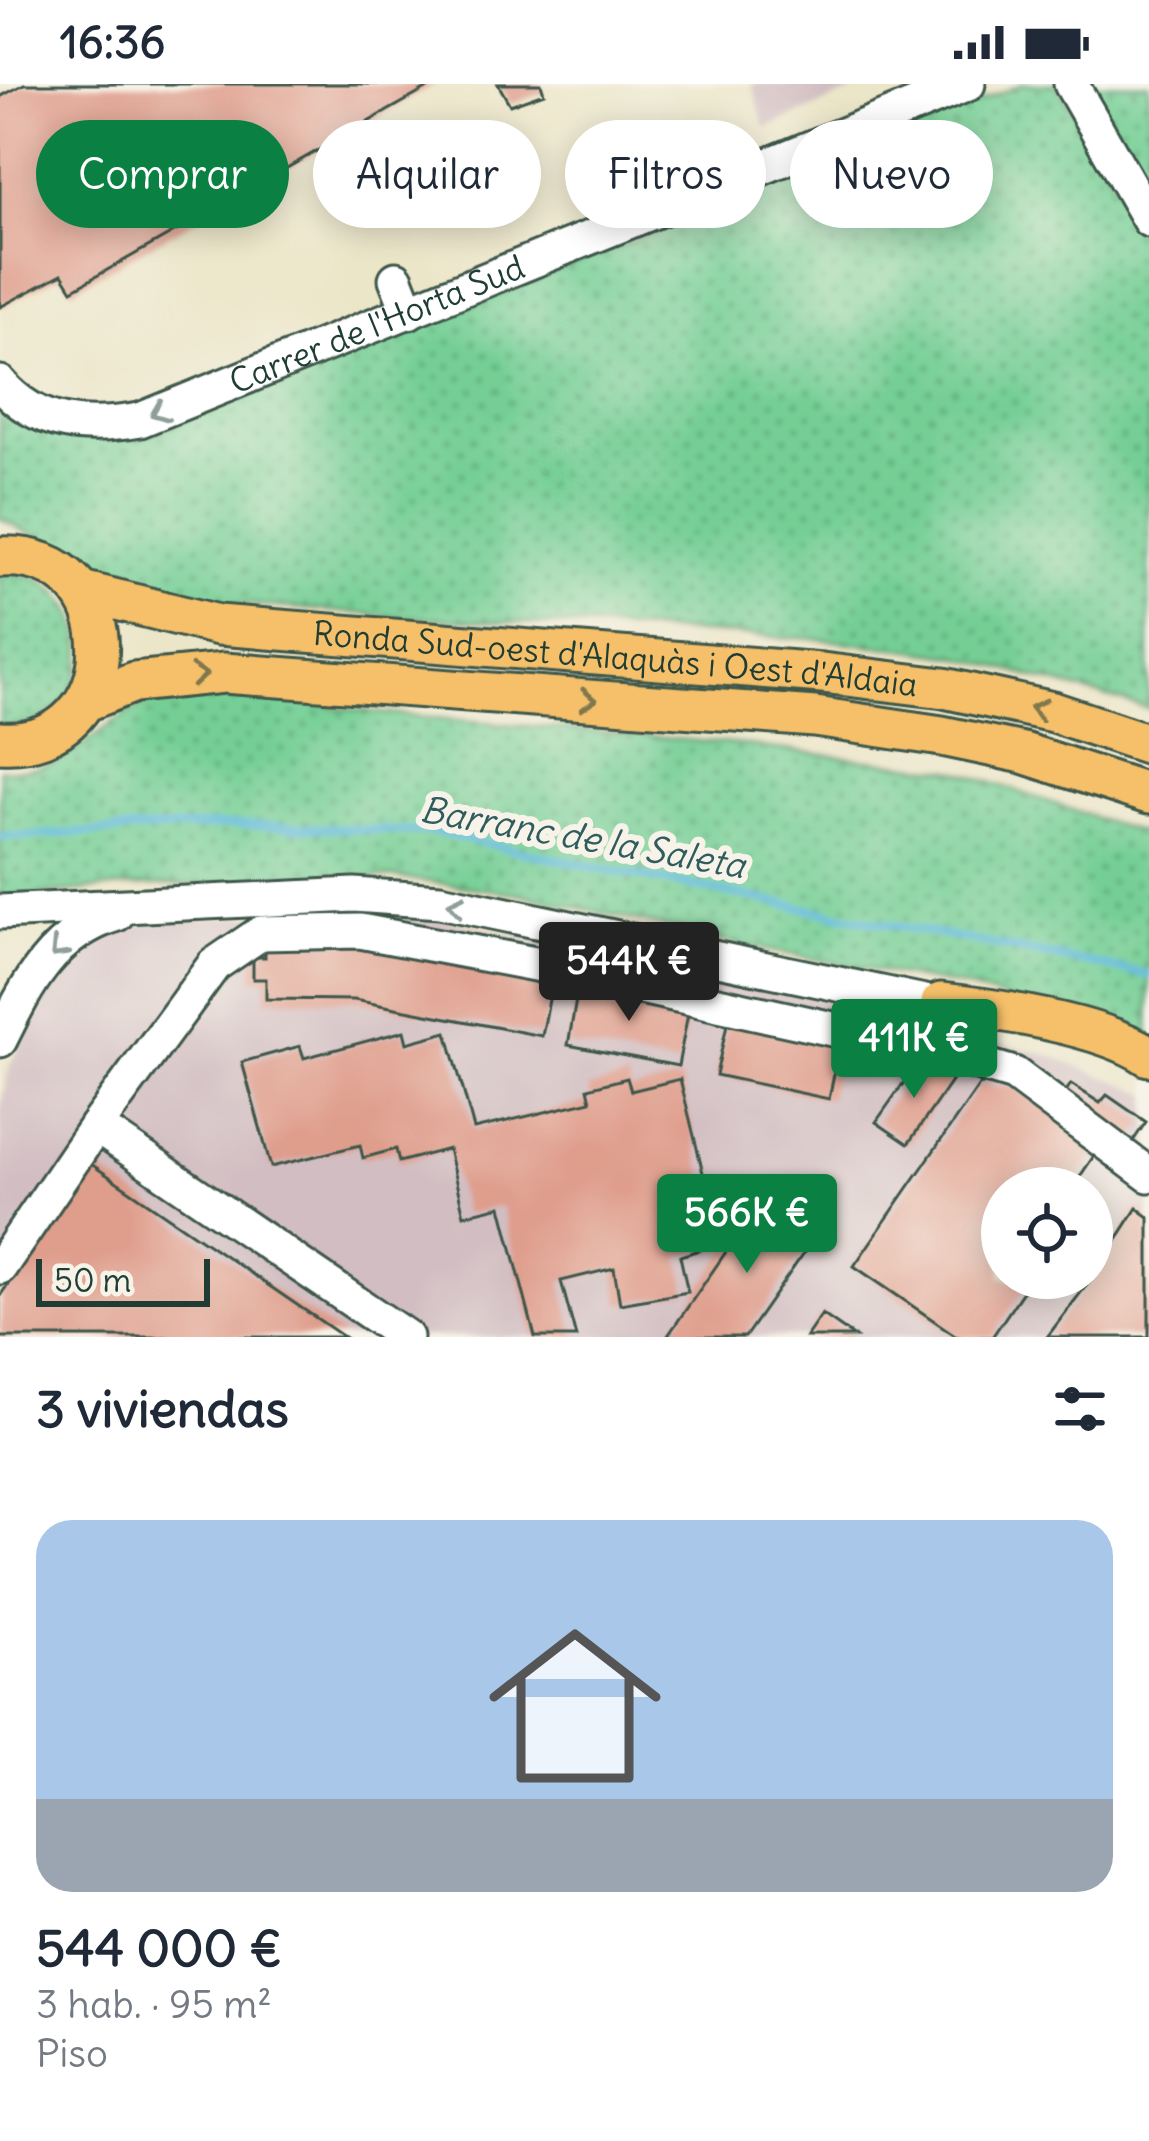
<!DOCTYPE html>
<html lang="es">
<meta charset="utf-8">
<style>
:root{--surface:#fff;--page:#f6f6f7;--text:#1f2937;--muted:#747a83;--accent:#0b8043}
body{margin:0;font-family:Delius,sans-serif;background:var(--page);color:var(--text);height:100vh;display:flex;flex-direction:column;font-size:45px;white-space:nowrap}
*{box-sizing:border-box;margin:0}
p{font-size:39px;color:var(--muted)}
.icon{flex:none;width:66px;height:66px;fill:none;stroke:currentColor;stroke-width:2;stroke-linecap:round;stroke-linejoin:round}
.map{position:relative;height:1253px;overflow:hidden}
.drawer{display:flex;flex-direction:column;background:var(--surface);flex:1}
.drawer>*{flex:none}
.guide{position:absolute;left:36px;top:36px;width:1077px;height:108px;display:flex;gap:24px}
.fabs{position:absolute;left:981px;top:1083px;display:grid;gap:24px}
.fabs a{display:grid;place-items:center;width:132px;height:132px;border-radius:50%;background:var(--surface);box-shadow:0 6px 30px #0003;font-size:60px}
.scale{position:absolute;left:36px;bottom:30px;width:174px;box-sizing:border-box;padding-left:12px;border:6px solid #1f3d34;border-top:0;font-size:33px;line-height:42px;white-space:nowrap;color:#1f3d34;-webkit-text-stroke:9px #f7f3e8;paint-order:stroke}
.price{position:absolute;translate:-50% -102px;padding:0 27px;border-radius:12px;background:var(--accent);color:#fff;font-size:39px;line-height:78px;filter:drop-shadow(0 3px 6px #0008)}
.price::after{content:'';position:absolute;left:50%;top:72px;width:36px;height:27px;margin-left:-18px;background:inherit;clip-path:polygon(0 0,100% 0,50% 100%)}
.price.current{background:#222;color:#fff}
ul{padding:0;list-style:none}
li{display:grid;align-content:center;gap:24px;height:636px;padding:0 36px}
li span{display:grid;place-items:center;height:372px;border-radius:36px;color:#555}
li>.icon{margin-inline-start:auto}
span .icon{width:216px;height:216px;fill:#fffc;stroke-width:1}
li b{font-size:51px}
h2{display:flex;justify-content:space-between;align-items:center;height:144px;padding:0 36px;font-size:51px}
.tag{padding:0 42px;border-radius:54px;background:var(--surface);box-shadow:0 6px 30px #0003;font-size:42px;line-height:108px}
.tag.current{background:var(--accent);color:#fff}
.status{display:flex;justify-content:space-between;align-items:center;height:84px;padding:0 60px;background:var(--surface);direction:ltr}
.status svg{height:33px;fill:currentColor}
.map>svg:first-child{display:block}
.industrial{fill:#d2bec2;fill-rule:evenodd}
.grass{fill:url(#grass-dots);stroke:#4a8664;stroke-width:3}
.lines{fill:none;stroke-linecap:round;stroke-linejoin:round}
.stream{stroke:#5ebbdc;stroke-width:8}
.building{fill:#df9d8c}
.minor-casing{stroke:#3e564a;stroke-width:39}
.major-casing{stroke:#3e564a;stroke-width:45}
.minor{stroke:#fff;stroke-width:33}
.major{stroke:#f6c06b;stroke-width:39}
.oneway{stroke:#8f9e9a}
.oneway2{stroke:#80784d}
.labels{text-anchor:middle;stroke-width:12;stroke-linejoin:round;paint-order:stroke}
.street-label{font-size:33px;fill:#1f3d34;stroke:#f7f3e8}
.water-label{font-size:36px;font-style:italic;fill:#2f5c5e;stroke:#f7f3e8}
</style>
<div class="status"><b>16:36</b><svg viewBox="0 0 49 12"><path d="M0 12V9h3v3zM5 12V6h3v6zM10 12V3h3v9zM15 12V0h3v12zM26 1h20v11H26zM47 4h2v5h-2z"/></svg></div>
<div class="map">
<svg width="1149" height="1253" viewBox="0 0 1149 1253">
<defs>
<pattern id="grass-dots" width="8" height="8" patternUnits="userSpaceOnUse" patternTransform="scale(3)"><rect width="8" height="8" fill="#75cf95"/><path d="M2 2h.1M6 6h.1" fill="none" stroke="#5fa97a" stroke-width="1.8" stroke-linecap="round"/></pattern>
</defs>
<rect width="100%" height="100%" fill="#f7f3e8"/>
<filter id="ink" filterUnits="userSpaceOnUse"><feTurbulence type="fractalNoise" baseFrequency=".00833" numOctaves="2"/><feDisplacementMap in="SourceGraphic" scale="24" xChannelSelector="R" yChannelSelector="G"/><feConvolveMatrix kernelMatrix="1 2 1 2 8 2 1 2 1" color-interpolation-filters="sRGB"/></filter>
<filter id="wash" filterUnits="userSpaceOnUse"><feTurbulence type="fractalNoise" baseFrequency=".004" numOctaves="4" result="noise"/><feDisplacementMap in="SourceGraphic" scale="48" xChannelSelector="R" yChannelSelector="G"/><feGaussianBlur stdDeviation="2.7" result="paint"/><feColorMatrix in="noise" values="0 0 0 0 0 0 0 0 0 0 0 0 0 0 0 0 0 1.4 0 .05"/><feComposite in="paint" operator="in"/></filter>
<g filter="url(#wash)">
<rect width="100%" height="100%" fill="#ece6c9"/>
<path class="industrial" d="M752,0H872L765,44Z
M392,824L850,921L1052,972L1149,1010V1253H0V1026L9,983L58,882L123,839ZM1002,1104H1092V1194H1002Z"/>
<path class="grass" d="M1023,0H1057L1149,158V625L960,573L905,565L817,555L405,533L205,517L139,505L0,434V314L133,350L136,356Z
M1093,0H1149V107L1101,26Z
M0,489C11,490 27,489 37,494C96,523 98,608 37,637C27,642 11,641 0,643Z
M203,606L381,629L743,661L958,687L1149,752V955L962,903L751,863L516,809L391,793L122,803L0,814V685C61,693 83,655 129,628C152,614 177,610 203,606Z"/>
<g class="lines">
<path class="stream" d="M0,753L236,741L433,748L598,784L1149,891"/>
</g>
<g id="blocks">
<path class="building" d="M24,0H435L72,206L62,190L0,223V13Z
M498,0H541L544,9L510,21Z
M265,858L366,859L553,895L542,952L354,916L266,915V895H253V873H265Z
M579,899L690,919L678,982L568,961Z
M729,931L841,955L829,1015L716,991Z
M404,947L407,959L447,948L474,1045L591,1017L588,1004L627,994L631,1007L680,995L707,1105L737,1098L747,1133L729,1157L680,1172L688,1208L620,1220L614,1184L561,1197L576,1253H535L501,1122L464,1131L448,1065L399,1078L396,1065L363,1074L360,1061L271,1083L242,978L300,962L304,974Z
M921,974L952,996L908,1060L876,1038Z
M980,1000L1021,1004L1102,1060L1072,1104H1002V1194H1032L992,1253H958L854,1182Z
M1071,1000L1100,1019L1107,1011L1146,1038L1131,1060L1062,1013Z
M91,1080L344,1253H0V1212Z
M764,1113L817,1150L745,1253H667Z
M1137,1124L1149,1133V1253H1047L1092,1194Z
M822,1230L855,1253H806Z"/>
</g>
</g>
<g filter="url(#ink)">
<use href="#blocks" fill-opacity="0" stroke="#3e564a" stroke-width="3"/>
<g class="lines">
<defs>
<g id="minor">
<path d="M1071,0L1149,136"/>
<path d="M396,195L409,228"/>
<path id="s1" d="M0,299C37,343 87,345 140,336L968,0"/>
<path d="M0,828L354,811L440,817L963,926"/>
<path d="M0,956C28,899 52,850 117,830"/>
<path d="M96,1042L406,1253"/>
<path d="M0,1183L96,1042L214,881L261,849L360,847L535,880L947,970L1014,990L1149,1091"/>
</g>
<g id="major">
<path d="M0,473C133,465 130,667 0,658"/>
<path id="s2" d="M81,507L218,541L822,589L944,604L1053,628L1149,660"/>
<path d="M86,617L134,598L224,589L815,633L942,652L1023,669L1149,710"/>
<path d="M941,919C996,925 1103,941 1149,972"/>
</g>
</defs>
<use href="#minor" class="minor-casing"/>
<use href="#major" class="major-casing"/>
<use href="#minor" class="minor"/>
<use href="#major" class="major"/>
</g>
<defs><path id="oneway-chevron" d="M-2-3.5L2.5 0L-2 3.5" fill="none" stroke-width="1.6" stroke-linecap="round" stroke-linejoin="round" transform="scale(3)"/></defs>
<g class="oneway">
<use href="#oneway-chevron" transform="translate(159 328) rotate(158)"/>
<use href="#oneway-chevron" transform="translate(456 821) rotate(-169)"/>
<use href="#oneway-chevron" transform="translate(58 866) rotate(134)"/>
</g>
<g class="oneway2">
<use href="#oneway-chevron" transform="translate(199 591) rotate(-6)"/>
<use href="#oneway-chevron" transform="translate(588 616) rotate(4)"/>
<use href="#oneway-chevron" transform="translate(1038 625) rotate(-167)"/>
</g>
</g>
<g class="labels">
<g class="street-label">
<text dy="12" stroke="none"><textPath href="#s1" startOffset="408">Carrer de l'Horta Sud</textPath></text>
<text dy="12" stroke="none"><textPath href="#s2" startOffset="540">Ronda Sud-oest d'Alaquàs i Oest d'Aldaia</textPath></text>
</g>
<g class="water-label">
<text transform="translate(583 753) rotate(10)" y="13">Barranc de la Saleta</text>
</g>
</g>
</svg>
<div class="fabs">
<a><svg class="icon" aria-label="locate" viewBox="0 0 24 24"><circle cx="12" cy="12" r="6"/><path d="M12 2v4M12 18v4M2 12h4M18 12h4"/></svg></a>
</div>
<div class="scale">50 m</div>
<b class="price current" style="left:629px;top:940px">544K €</b>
<b class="price" style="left:914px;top:1017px">411K €</b>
<b class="price" style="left:747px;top:1192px">566K €</b>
<div class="guide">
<a class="tag current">Comprar</a>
<a class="tag">Alquilar</a>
<a class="tag">Filtros</a>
<a class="tag">Nuevo</a>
</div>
</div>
<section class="drawer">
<h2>3 viviendas<svg class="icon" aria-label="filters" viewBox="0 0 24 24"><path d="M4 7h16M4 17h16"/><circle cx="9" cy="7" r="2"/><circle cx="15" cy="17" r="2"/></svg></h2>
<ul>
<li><span style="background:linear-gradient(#a9c7e8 75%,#9aa5b1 0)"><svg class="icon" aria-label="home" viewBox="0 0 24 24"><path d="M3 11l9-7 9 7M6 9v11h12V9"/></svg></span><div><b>544 000 €</b><p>3 hab. · 95 m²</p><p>Piso</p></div></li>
</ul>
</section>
